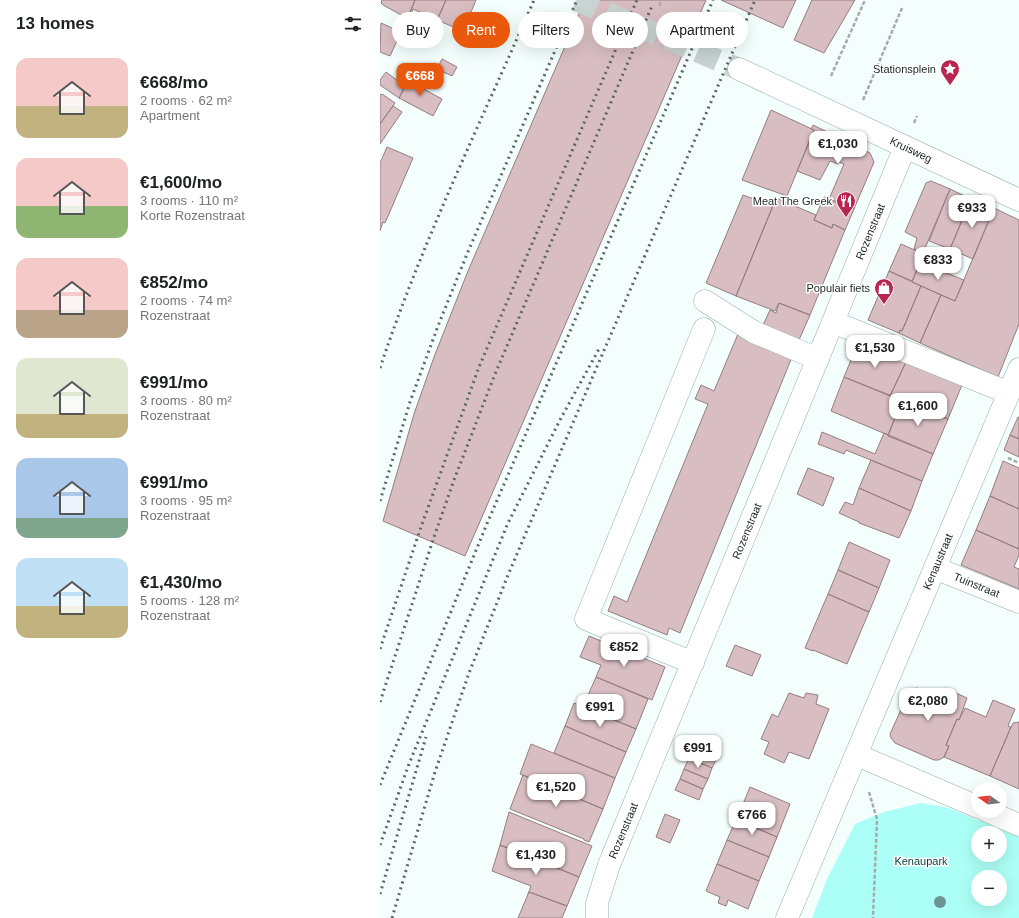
<!DOCTYPE html>
<meta charset="utf-8">
<style>
:root{--surface:#fff;--page:#f6f6f6;--text:#202124;--muted:#757577;--accent:#ea580c}
body{margin:0;font-family:Helvetica,sans-serif;background:var(--page);color:var(--text);height:100vh;display:flex;flex-direction:column;font-size:15px;white-space:nowrap}
*{box-sizing:border-box;margin:0}
p{font-size:13px;color:var(--muted)}
.icon{flex:none;width:22px;height:22px;fill:none;stroke:currentColor;stroke-width:2;stroke-linecap:round;stroke-linejoin:round}
.map{position:relative;flex:1;overflow:hidden}
.details{display:flex;flex-direction:column;background:var(--surface);width:380px}
.details>*{flex:none}
.hud{position:absolute;left:12px;top:12px;width:380px;height:36px;display:flex;gap:8px}
.needle{width:26px;rotate:284deg}
.controls{position:absolute;left:591px;top:782px;display:grid;gap:8px}
.controls a{display:grid;place-items:center;width:36px;height:36px;border-radius:50%;background:var(--surface);box-shadow:0 4px 16px #0002;font-size:20px}
.price{position:absolute;translate:-50% -34px;padding:0 9px;border-radius:8px;background:#fff;color:#222;font-size:13px;line-height:26px;filter:drop-shadow(0 1px 2px #0008)}
.price::after{content:'';position:absolute;left:50%;top:24px;width:12px;height:9px;margin-left:-6px;background:inherit;clip-path:polygon(0 0,100% 0,50% 100%)}
.price.on{background:var(--accent);color:#fff}
ul{padding:0;list-style:none}
li{display:flex;align-items:center;gap:12px;height:100px;padding:0 16px}
li span{display:grid;place-items:center;flex:none;width:112px;height:80px;border-radius:12px;color:#555}
li>.icon{margin-inline-start:auto}
span .icon{width:48px;height:48px;fill:#fffc;stroke-width:1}
li b{font-size:17px}
h2{display:flex;justify-content:space-between;align-items:center;height:48px;padding:0 16px;font-size:17px}
.pill{padding:0 14px;border-radius:18px;background:var(--surface);box-shadow:0 4px 16px #0002;font-size:14px;line-height:36px}
.pill.on{background:var(--accent);color:#fff}
main{display:flex;flex:1;min-height:0}
.map>svg:first-child{display:block}
.green{fill:#acfff6;fill-rule:evenodd}
.building{fill:#d8bec2;stroke:#957d80}
.lines{fill:none;stroke-linecap:round;stroke-linejoin:round}
.minor-tunnel{stroke:#c8d3d2;stroke-width:22;stroke-dasharray:22 11;stroke-linecap:butt}
.minor-casing{stroke:#95afac;stroke-width:23}
.path{stroke:#a2acab;stroke-width:2.5;stroke-dasharray:4 2;stroke-linecap:butt}
.minor{stroke:#fff;stroke-width:22}
.rail{stroke:#5b6665;stroke-width:3;stroke-dasharray:2 4;stroke-linecap:butt}
.tree{fill:#6d9492}
.labels{text-anchor:middle;stroke-width:3;stroke-linejoin:round;paint-order:stroke}
.poi-label{font-size:11px;fill:#1c2625;stroke:#fff;text-anchor:end}
.street-label{font-size:11px;fill:#1c2625;stroke:#fff}
.park-label{font-size:11px;fill:#003e3a;stroke:#fff}
</style>
<main>
<section class="details">
<h2>13 homes<svg class="icon" aria-label="filters" viewBox="0 0 24 24"><path d="M4 7h16M4 17h16"/><circle cx="9" cy="7" r="2"/><circle cx="15" cy="17" r="2"/></svg></h2>
<ul>
<li><span style="background:linear-gradient(#f6c9c9 60%,#c2b280 0)"><svg class="icon" aria-label="home" viewBox="0 0 24 24"><path d="M3 11l9-7 9 7M6 9v11h12V9"/></svg></span><div><b>€668/mo</b><p>2 rooms · 62 m²</p><p>Apartment</p></div></li>
<li><span style="background:linear-gradient(#f6c9c9 60%,#8fb573 0)"><svg class="icon" aria-label="home" viewBox="0 0 24 24"><path d="M3 11l9-7 9 7M6 9v11h12V9"/></svg></span><div><b>€1,600/mo</b><p>3 rooms · 110 m²</p><p>Korte Rozenstraat</p></div></li>
<li><span style="background:linear-gradient(#f6c9c9 65%,#b9a48a 0)"><svg class="icon" aria-label="home" viewBox="0 0 24 24"><path d="M3 11l9-7 9 7M6 9v11h12V9"/></svg></span><div><b>€852/mo</b><p>2 rooms · 74 m²</p><p>Rozenstraat</p></div></li>
<li><span style="background:linear-gradient(#dfe7d0 70%,#c2b280 0)"><svg class="icon" aria-label="home" viewBox="0 0 24 24"><path d="M3 11l9-7 9 7M6 9v11h12V9"/></svg></span><div><b>€991/mo</b><p>3 rooms · 80 m²</p><p>Rozenstraat</p></div></li>
<li><span style="background:linear-gradient(#a9c7e8 75%,#7fa58c 0)"><svg class="icon" aria-label="home" viewBox="0 0 24 24"><path d="M3 11l9-7 9 7M6 9v11h12V9"/></svg></span><div><b>€991/mo</b><p>3 rooms · 95 m²</p><p>Rozenstraat</p></div></li>
<li><span style="background:linear-gradient(#bfe0f5 60%,#c2b280 0)"><svg class="icon" aria-label="home" viewBox="0 0 24 24"><path d="M3 11l9-7 9 7M6 9v11h12V9"/></svg></span><div><b>€1,430/mo</b><p>5 rooms · 128 m²</p><p>Rozenstraat</p></div></li>
</ul>
</section>
<div class="map">
<svg width="639" height="918" viewBox="0 0 639 918">
<rect width="100%" height="100%" fill="#f3fefd"/>
<path class="green" d="M541,803L569,808L639,837V918H432L447,879L475,824L504,812ZM598,833H620V855H598ZM598,877H620V899H598Z"/>
<path class="building" d="M2,0H35L29,15L23,16L3,5L1,3Z
M35,0H66L57,20L33,9L31,14L29,15Z
M66,0H96L83,31L57,20Z
M205,0H326L85,556L3,521L34,414L54,357L88,271Z
M341,0H416L403,28Z
M432,0H475L444,53L414,40Z
M1,23L21,32L10,56L0,52Z
M62,59L77,67L72,76L57,69Z
M6,72L25,86L19,98L0,85V80Z
M31,76L40,82L38,86L62,99L53,116L19,98Z
M0,94L1,95L2,94L15,103L0,124Z
M13,106L22,112L0,144V124Z
M391,110L434,130L407,196L362,180Z
M433,125L490,153L494,162L474,209L449,199L464,164L459,162L458,164L450,161L440,180L417,171L434,130L431,129Z
M7,147L33,158L5,223L3,222L0,231V163Z
M551,181L570,189L543,253L534,249L537,238L525,232L546,183Z
M570,189L591,199L570,249L549,241Z
M363,195L393,206L356,296L326,283Z
M444,197L474,209L465,230L453,224L452,228L434,220Z
M396,198L436,215L434,220L452,228L453,224L465,230L430,315L399,303L395,311L356,296Z
M591,199L614,208L593,259L570,249Z
M614,208L639,220V324L618,377L540,343L561,295L575,301Z
M521,244L539,252L535,261L540,263L532,281L509,271Z
M539,262L584,280L575,301L532,282L540,263Z
M509,271L541,286L522,331L520,330L519,333L488,320Z
M541,286L561,295L540,343L519,333L520,330L522,331Z
M399,303L430,315L419,340L383,325L390,310L396,313Z
M358,334L412,357L300,633L289,628L287,635L228,611L234,596L247,602L328,404L315,399L321,385L334,391Z
M478,343L526,362L510,396L464,377Z
M526,362L582,385L568,419L510,396Z
M464,377L522,400L508,435L451,411Z
M522,400L568,419L553,454L508,436Z
M638,417H639V439L630,435Z
M442,432L495,454L504,433L553,454L542,481L466,450L464,454L438,444Z
M630,435L639,439V457L624,450Z
M491,460L542,481L531,511L479,488Z
M623,461L639,468V509L610,496Z
M428,468L454,478L443,506L417,494Z
M479,488L531,511L519,538L479,523V522L459,513L465,502L473,505Z
M610,496L639,509V549L596,530Z
M596,530L639,549V555L634,567L639,569V589L581,565Z
M469,542L510,560L499,588L458,570Z
M458,570L499,588L489,612L448,594Z
M448,594L489,612L467,664L433,650V651L425,648Z
M209,636L285,667L272,700L216,677L221,665L200,657Z
M355,645L381,655L372,676L346,666Z
M216,677L268,699L256,729L203,707Z
M537,688L542,690L543,689L561,697L565,688L587,698L579,720L577,719L566,745L569,746L564,757L559,760H554L515,743L511,738L510,734L529,692L533,689Z
M409,693L424,698L426,693L438,695L436,704L449,709L429,759L409,752L404,763L384,754L389,742L381,739L392,714L398,717Z
M613,700L635,709L628,726L631,727L610,776L564,757L569,746L566,745L577,719L579,720L585,708L606,717Z
M194,703L256,729L246,752L185,726Z
M639,722V789L610,776L631,727L633,723Z
M185,726L246,752L235,778L174,753Z
M316,740L341,750L332,768L309,758Z
M151,744L235,778L223,809L140,774Z
M309,758L332,768L328,779L304,769Z
M304,769L328,779L323,789L300,779Z
M143,775L223,809L209,842L204,840V839L130,809Z
M300,779L323,789L319,800L295,790Z
M370,787L410,804L397,837L376,828L379,821L359,813L358,816Z
M129,812L212,846L199,877L120,845Z
M359,813L379,821L376,828L397,837L389,857L347,840Z
M285,814L300,820L290,843L276,837Z
M347,840L389,857L379,881L337,864Z
M120,845L199,877L187,906L149,892L148,894L151,886L112,871Z
M337,864L379,881L368,909L348,900L346,906L338,903L340,897L326,891Z
M149,892L187,906L182,918H138Z"/>
<g class="lines">
<path class="minor-tunnel" d="M196,0L359,69"/>
<defs>
<g id="minor">
<path id="s1" d="M359,69L639,200"/>
<path d="M325,301L374,332L438,359"/>
<path d="M453,322L629,393"/>
<path id="s2" d="M555,568L639,602"/>
<path d="M313,663L206,619L324,329"/>
<path d="M477,755L598,807"/>
<path d="M607,811L639,825"/>
<path id="s3" d="M217,918V903L229,865L525,147"/>
<path id="s4" d="M407,918L639,369"/>
</g>
</defs>
<use href="#minor" class="minor-casing"/>
<path class="path" d="M279,6L282,0
M451,76L485,0
M483,100L522,8
M534,123L537,116
M628,458L639,463
M489,792L497,819L493,918"/>
<use href="#minor" class="minor"/>
<path class="rail" d="M0,368C42,242 101,122 154,0
M0,501L30,402L58,326L87,254L197,0
M0,649L41,527L99,367L257,0
M0,702L54,537L74,480L115,374L272,6
M0,785L106,526L333,0
M0,845L29,764L128,523L181,418L219,349
M0,894L46,737
M12,918L55,772L89,673L128,575L210,383L375,0"/>
</g>
<circle class="tree" cx="560" cy="902" r="6"/>
<defs>
<symbol id="sight-pin" viewBox="-11 -11 22 30"><path d="M0 17L-7.5 6A9.5 9.5 0 1 1 7.5 6Z" fill="#b62651" stroke="#fff"/><path d="M0-6L1.8-2.2L6-1.7L2.9 1.2L3.7 5.4L0 3.3L-3.7 5.4L-2.9 1.2L-6-1.7L-1.8-2.2Z" fill="#fff"/></symbol>
<symbol id="restaurant-pin" viewBox="-11 -11 22 30"><path d="M0 17L-7.5 6A9.5 9.5 0 1 1 7.5 6Z" fill="#b62651" stroke="#fff"/><path d="M-5-6h1v4h1v-4h1v4h1v-4h1v5L-1.5 .5V6h-2V.5L-5-1ZM5-6V6H3V1.5H1.5Q1.5-4 5-6Z" fill="#fff"/></symbol>
<symbol id="shop-pin" viewBox="-11 -11 22 30"><path d="M0 17L-7.5 6A9.5 9.5 0 1 1 7.5 6Z" fill="#b62651" stroke="#fff"/><path d="M-5-2.5h2.3a2.7 3.5 0 0 1 5.4 0H5L5.5 6h-11ZM-1.5-2.5h3a1.5 2.3 0 0 0-3 0Z" fill="#fff"/></symbol>
</defs>
<g fill-rule="evenodd">
<use href="#sight-pin" x="559" y="58" width="22" height="30"/>
<use href="#restaurant-pin" x="455" y="190" width="22" height="30"/>
<use href="#shop-pin" x="493" y="277" width="22" height="30"/>
</g>
<g class="labels">
<g class="poi-label">
<text x="556" y="73">Stationsplein</text>
<text x="452" y="205">Meat The Greek</text>
<text x="490" y="292">Populair fiets</text>
</g>
<g class="street-label">
<text dy="4" stroke="none"><textPath href="#s1" startOffset="190">Kruisweg</textPath></text>
<text dy="4" stroke="none"><textPath href="#s3" startOffset="740">Rozenstraat</textPath></text>
<text dy="4" stroke="none"><textPath href="#s3" startOffset="416">Rozenstraat</textPath></text>
<text dy="4" stroke="none"><textPath href="#s4" startOffset="387">Kenaustraat</textPath></text>
<text dy="4" stroke="none"><textPath href="#s2" startOffset="45">Tuinstraat</textPath></text>
<text dy="4" stroke="none"><textPath href="#s3" startOffset="92">Rozenstraat</textPath></text>
</g>
<g class="park-label">
<text x="541" y="865">Kenaupark</text>
</g>
</g>
</svg>
<div class="controls">
<a><svg class="needle" viewBox="-14 -14 28 28"><path d="M0-13l5 13h-10z" fill="#e53935"/><path d="M0 13l5-13h-10z" fill="#757577"/></svg></a>
<a>+</a>
<a>−</a>
</div>
<b class="price on" style="left:40px;top:97px">€668</b>
<b class="price" style="left:458px;top:165px">€1,030</b>
<b class="price" style="left:592px;top:229px">€933</b>
<b class="price" style="left:558px;top:281px">€833</b>
<b class="price" style="left:495px;top:369px">€1,530</b>
<b class="price" style="left:538px;top:427px">€1,600</b>
<b class="price" style="left:244px;top:668px">€852</b>
<b class="price" style="left:548px;top:722px">€2,080</b>
<b class="price" style="left:220px;top:728px">€991</b>
<b class="price" style="left:318px;top:769px">€991</b>
<b class="price" style="left:176px;top:808px">€1,520</b>
<b class="price" style="left:372px;top:836px">€766</b>
<b class="price" style="left:156px;top:876px">€1,430</b>
<div class="hud">
<a class="pill">Buy</a>
<a class="pill on">Rent</a>
<a class="pill">Filters</a>
<a class="pill">New</a>
<a class="pill">Apartment</a>
</div>
</div>
</main>
